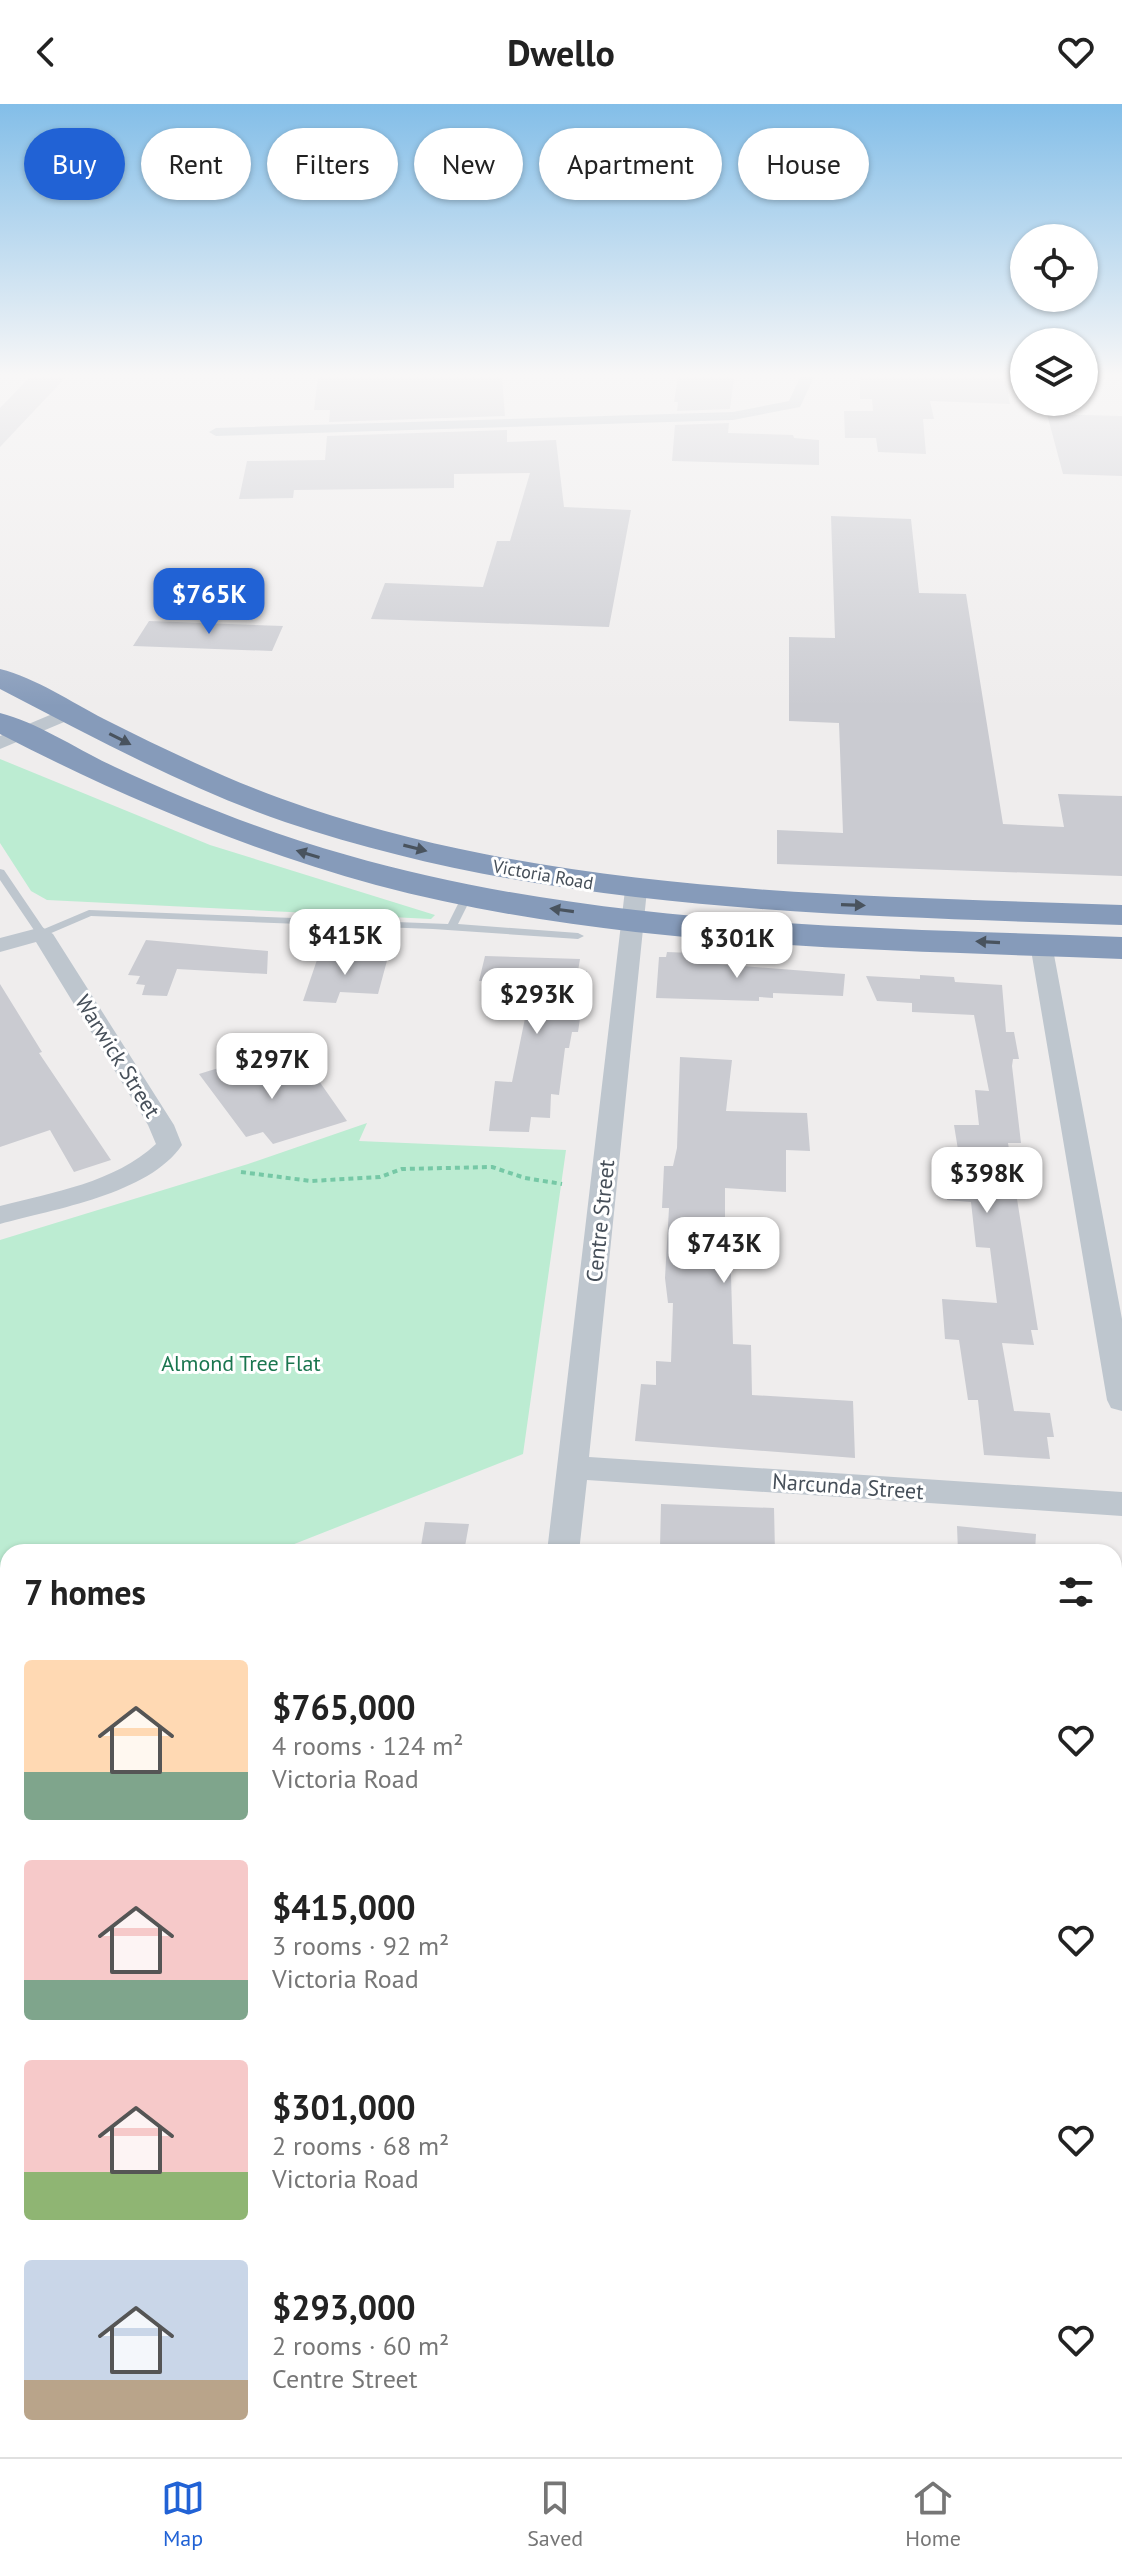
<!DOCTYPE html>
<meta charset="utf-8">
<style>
:root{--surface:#fff;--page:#f2f2f2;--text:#222;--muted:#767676;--line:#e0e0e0;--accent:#2162d5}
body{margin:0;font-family:"PT Sans",sans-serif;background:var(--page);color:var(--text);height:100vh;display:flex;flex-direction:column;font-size:30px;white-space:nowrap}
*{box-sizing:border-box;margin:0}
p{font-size:26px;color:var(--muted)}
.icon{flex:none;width:44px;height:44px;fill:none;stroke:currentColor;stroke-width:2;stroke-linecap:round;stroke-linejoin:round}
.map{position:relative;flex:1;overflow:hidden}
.details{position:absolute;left:0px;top:1440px;width:1122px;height:914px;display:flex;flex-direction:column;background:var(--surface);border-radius:24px 24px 0 0;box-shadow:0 2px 6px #0004}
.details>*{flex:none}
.banner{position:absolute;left:24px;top:24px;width:1074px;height:72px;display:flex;gap:16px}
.buttons{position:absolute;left:1010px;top:120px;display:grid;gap:16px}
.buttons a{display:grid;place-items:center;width:88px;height:88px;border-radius:50%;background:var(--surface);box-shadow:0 2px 6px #0004;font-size:40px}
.price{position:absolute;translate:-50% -68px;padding:0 18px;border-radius:16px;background:#fff;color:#222;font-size:26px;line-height:52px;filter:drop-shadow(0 2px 4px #0008)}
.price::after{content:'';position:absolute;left:50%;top:48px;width:24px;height:18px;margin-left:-12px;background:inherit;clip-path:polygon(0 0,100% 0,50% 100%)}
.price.selected{background:var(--accent);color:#fff}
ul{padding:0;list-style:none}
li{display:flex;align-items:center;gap:24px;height:200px;padding:0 24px}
li span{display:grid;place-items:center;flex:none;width:224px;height:160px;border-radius:8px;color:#555}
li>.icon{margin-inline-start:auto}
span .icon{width:96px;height:96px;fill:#fffc;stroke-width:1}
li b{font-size:34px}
h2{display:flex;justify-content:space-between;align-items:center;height:96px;padding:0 24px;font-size:34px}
.pill{padding:0 28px;border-radius:36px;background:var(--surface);box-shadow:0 2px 6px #0004;font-size:28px;line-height:72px}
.pill.selected{background:var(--accent);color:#fff}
header{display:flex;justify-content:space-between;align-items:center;height:104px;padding:0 24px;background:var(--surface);font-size:36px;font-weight:600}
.tabs{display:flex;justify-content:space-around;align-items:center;height:112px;border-top:2px solid var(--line);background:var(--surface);font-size:22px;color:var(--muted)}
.tabs a{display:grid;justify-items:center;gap:4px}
.tabs .selected{color:var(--accent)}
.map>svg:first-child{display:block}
.green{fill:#bcecd2}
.building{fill:#cacbd1}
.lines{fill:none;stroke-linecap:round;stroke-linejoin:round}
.path{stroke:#76c8a6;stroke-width:4;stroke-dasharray:5 4;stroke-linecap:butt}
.lane{fill:#bec6ce;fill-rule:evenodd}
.street{fill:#bec6ce;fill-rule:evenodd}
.highway{fill:#869bba;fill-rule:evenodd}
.oneway{fill:#49535e}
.labels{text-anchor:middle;stroke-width:6;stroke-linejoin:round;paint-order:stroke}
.far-street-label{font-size:18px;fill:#464f59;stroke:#fff}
.street-label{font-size:22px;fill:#464f59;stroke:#fff}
.park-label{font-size:22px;fill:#1a764f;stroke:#fff}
</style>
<header><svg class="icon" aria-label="back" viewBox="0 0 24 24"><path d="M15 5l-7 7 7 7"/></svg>Dwello<svg class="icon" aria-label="heart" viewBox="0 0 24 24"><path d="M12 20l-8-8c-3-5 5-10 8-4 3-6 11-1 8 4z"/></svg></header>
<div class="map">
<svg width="1122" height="2353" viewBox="0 0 1122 2353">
<rect width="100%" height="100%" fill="#efeded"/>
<path class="green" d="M0,655L210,741L435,811L431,815L47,796L31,787L0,739Z
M367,1019L359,1037L566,1046L523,1350L274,1448H8V1553L0,1556V1136L248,1060Z"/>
<path class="building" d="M30,273H66L0,343V304Z
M318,273H502L505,312L329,318L330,306H314Z
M678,273H734L730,305L677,307L678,298H674Z
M860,273H1005L1010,300L930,297L934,315H923L926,350L878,348L876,334H845L844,307H873L872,295H860Z
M1047,310L1122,312V372L1063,370Z
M729,319L728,329L793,331L794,334L819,336V361L672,357L675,321Z
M507,326V338L556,336L564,403L631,406L609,523L371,515L385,479L483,483L497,437H510L530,369L454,370V384L294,386L293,394L239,395L247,357L325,356L327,332Z
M831,412L911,415L919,489L966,490L1003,720L1064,723L1058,690L1122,692V772L777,760V726L843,729L839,619L789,617V533L835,534Z
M149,517L283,522L272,547L133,542Z
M146,836L268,847L267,870L177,865L167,892L142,891L145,881L136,880L140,872L128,871Z
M667,848L717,850V860L845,870L843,892L773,889V894L759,893V897L656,894L659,853H666Z
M319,850L388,853L378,890L340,888L336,899L303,897Z
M485,852L580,855L578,867H587L578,928H572L569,944H565L559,991L551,990L550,1014L531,1013L529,1028L489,1027L495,977L512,978L532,880L479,877Z
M920,871L954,873L955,878L1002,881L1006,928H1014L1019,955H1013L1012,962L1021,1039H1008L1038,1226H1031L1034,1241L1002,1239L1014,1307L1050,1309L1054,1333H1047L1050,1355L984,1351L978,1296H968L959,1236L945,1235L942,1195L997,1199L990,1144L976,1143L971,1098L947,1096L944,1057L960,1058L954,1021H979L975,986L989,987L974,911L912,908V899L877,897L866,872L920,875Z
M0,880L42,948L39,949L111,1056L74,1068L50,1026L0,1043Z
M258,952L277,978L312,967L347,1017L273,1040L263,1028L246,1033L199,970Z
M680,953L732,956L726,1007L807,1009L810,1047L786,1046V1088L725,1084V1137H730L733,1240L751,1241L752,1291L853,1297L855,1354L635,1337L641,1280L656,1281V1257L671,1258L673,1199H668L665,1174L669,1104H662L664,1062H673L677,1044Z
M661,1400L774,1404L775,1448L660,1444Z
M425,1418L469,1420L464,1448H420Z
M957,1422L1036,1430L1035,1448H958Z"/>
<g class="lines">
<path class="path" d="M241,1068L311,1077L380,1073L402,1065L492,1063L525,1074L562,1080"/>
<path class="lane" d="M0,765L4,766L44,825L89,806L448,820L463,790L468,787L473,790L458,820L578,829L584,832L578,835L433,825L91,812L42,833L38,832L0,776Z"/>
<path class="street" d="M800,273H814L800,303L733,316L216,332L209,328L216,324L733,308L789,297Z
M69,603L76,605V613L0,645V632Z
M636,779L647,786L589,1353L1122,1388V1412L587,1376L579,1448H547L625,786Z
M42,823L53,830L174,1021L182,1041C149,1090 54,1105 0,1120V1102C53,1088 114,1079 156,1040L148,1021L36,838L0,848V834Z
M1041,833L1052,840L1122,1215V1307L1111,1304L1107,1296L1030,840Z
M429,2346H475L474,2353H428Z"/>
<path class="highway" d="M0,565C36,574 71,598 104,615C170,648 238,681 308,704C570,791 849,791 1122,801V821C841,811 555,809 285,718C186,684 93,633 0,585Z
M0,609C39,619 78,646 115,663C190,698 268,729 347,751C598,823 863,823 1122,833V855C874,845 618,845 376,781C245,745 120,692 0,630Z"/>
</g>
<defs><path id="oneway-solid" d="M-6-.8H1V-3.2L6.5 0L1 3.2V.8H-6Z" transform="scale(2)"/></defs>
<g class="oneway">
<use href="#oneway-solid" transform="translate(120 635) rotate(27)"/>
<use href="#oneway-solid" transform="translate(415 744) rotate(14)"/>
<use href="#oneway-solid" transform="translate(308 750) rotate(-163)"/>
<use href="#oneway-solid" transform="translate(853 801) rotate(2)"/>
<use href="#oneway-solid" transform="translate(562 806) rotate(-172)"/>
<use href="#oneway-solid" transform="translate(988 838) rotate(-177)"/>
</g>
<linearGradient id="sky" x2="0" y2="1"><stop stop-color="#83bee8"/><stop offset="0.45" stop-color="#f8f7f7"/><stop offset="1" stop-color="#f8f7f7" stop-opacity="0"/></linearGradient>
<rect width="1122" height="602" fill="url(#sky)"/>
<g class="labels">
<g class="far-street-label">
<text transform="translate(543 771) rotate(10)" y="6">Victoria Road</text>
</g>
<g class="street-label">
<text transform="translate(118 952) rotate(58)" y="8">Warwick Street</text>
<text transform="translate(600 1117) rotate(-84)" y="8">Centre Street</text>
<text transform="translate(848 1382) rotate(4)" y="8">Narcunda Street</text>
</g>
<g class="park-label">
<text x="241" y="1267">Almond Tree Flat</text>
</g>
</g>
</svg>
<div class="buttons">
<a><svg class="icon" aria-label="locate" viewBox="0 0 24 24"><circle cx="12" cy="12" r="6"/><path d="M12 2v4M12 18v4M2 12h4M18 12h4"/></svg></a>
<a><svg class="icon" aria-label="layers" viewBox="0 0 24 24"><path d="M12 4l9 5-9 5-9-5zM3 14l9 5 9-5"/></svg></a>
</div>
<b class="price selected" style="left:209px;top:532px">$765K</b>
<b class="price" style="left:345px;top:873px">$415K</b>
<b class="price" style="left:737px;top:876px">$301K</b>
<b class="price" style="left:537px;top:932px">$293K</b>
<b class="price" style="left:272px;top:997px">$297K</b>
<b class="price" style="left:987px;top:1111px">$398K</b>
<b class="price" style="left:724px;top:1181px">$743K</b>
<div class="banner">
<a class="pill selected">Buy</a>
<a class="pill">Rent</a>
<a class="pill">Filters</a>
<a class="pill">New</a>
<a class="pill">Apartment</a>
<a class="pill">House</a>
</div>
<section class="details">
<h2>7 homes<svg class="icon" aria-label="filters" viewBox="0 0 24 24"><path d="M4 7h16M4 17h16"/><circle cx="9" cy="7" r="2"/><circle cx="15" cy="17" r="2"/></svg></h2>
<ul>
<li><span style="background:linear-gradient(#ffd9b3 70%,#7fa58c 0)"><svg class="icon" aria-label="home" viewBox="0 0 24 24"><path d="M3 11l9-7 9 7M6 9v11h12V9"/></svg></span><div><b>$765,000</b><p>4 rooms · 124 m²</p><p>Victoria Road</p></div><svg class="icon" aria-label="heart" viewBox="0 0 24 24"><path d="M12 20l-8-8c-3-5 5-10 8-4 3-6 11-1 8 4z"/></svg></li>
<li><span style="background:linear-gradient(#f6c9c9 75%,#7fa58c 0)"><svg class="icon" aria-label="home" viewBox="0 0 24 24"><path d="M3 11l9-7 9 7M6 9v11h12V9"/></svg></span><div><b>$415,000</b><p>3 rooms · 92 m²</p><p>Victoria Road</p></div><svg class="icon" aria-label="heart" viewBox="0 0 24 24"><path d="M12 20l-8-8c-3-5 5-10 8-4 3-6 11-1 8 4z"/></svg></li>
<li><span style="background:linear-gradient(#f6c9c9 70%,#8fb573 0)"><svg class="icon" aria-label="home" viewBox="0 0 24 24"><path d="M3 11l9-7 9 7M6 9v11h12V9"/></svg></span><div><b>$301,000</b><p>2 rooms · 68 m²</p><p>Victoria Road</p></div><svg class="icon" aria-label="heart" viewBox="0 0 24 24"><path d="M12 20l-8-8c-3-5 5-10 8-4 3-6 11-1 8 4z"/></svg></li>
<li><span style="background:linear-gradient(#c9d6e8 75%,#b9a48a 0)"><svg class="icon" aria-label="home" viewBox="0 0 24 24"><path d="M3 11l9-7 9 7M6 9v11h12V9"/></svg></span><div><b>$293,000</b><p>2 rooms · 60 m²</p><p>Centre Street</p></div><svg class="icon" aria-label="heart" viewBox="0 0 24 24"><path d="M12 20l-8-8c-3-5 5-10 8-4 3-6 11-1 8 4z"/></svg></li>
</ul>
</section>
</div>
<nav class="tabs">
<a class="selected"><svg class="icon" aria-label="map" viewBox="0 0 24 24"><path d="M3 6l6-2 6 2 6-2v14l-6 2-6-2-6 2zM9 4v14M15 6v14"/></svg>Map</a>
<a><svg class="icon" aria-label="saved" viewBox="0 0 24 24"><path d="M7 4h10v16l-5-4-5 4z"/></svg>Saved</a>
<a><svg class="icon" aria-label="home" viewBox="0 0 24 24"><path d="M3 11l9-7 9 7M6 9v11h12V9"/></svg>Home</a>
</nav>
